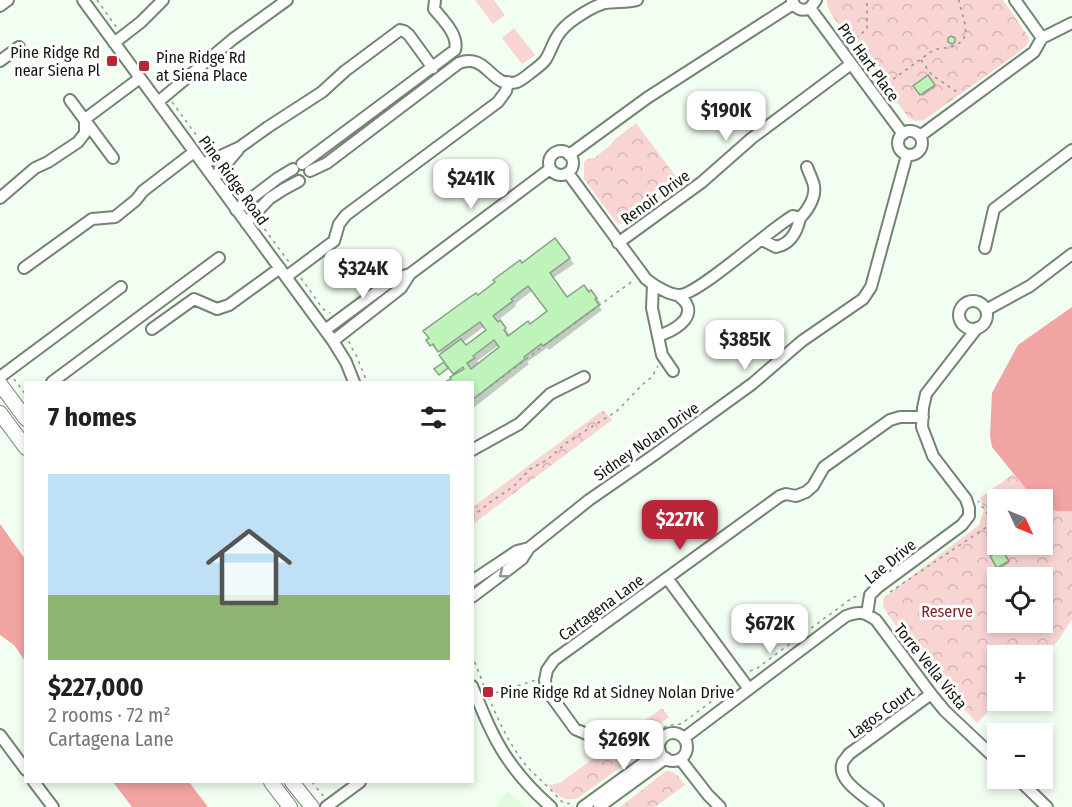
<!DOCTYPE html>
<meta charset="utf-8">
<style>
:root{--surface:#fff;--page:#f6f6f6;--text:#202124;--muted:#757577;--accent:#b82637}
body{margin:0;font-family:"Fira Sans Condensed",sans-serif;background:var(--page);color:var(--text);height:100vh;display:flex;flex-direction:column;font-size:22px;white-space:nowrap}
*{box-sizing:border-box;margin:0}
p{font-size:20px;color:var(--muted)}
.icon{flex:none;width:33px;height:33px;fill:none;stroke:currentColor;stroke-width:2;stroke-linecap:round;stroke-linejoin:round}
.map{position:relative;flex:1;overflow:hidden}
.sheet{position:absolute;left:24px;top:381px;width:450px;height:402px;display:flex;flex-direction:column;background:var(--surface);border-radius:0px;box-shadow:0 3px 9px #0003}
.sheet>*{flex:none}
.needle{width:39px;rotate:134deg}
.buttons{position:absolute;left:987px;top:489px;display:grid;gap:12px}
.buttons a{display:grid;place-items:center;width:66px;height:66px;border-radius:0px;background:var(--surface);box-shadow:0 3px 9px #0003;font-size:30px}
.price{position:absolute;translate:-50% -51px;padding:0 14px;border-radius:12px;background:#fff;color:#222;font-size:20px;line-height:39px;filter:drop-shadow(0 2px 3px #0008)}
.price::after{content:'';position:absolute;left:50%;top:36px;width:18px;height:14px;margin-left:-9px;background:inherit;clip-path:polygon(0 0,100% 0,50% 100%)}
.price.selected{background:var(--accent);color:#fff}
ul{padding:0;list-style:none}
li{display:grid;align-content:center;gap:12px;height:318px;padding:0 24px}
li span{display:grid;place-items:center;height:186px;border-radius:0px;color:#555}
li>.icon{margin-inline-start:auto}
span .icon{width:108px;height:108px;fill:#fffc;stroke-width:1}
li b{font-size:26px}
h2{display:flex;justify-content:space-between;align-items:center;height:72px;padding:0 24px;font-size:26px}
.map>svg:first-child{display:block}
.built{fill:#e1fbde}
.park{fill:url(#park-crowns);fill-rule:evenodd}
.pitch{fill:#f8d5d3}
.water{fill:#f2a4a2}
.shadow{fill:#0003;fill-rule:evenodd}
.building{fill:#bef3b9;stroke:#8a9e89;stroke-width:1.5;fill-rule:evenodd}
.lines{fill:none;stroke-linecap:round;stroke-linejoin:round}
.minor-casing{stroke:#728571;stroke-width:14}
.major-casing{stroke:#728571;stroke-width:16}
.path{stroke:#8f988e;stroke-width:1.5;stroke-dasharray:3 4.5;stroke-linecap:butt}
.minor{stroke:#fff;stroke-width:10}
.major{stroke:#fff;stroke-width:14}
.oneway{stroke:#939793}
.poi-dot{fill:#b82637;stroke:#fff;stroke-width:2}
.labels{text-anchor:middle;stroke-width:6;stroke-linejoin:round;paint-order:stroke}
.poi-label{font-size:16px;fill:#10170f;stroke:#fff;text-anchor:start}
.street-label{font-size:16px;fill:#10170f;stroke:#fff}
.park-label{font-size:16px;fill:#791e26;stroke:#fff}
</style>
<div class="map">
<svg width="1072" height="807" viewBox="0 0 1072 807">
<defs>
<pattern id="park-crowns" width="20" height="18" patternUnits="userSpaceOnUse" patternTransform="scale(1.5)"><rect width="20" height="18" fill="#f8d5d3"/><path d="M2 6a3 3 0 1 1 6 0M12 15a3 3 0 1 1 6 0" fill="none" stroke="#d4b6b4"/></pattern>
</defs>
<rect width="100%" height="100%" fill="#f2fef1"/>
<path class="built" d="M507,791L526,807H496Z"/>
<path class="park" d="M827,0H1003L1028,36L1029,42L1025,47L1011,58L924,120L915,121L908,117L851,41L852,39C843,27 826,15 827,0Z
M636,123L680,182L662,195L663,197L627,222L621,224L616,222L584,179V162L588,158H594L611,145L614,140Z
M603,410L612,420L473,524V507Z
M1013,474L1034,499L998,500V544H1042L1043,506C1050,512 1062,512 1072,511V619L1057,642L1043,657L998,656V700L999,701L977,723L937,681L916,653L887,613L883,606L884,597L979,525L984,510L980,498ZM998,578H1042V622H998Z
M662,708L669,717L653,729L649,736L644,750L578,798C561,803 557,793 545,783L550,785L560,783Z
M666,771C676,771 679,777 685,785L655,807H620Z"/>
<path class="pitch" d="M475,0H494L505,15L493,24Z
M514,28L535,55L522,64L502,38Z"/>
<path class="water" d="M1072,307V511C1062,512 1050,512 1043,506L1042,500L1034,499L992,447L990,436L992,393L1018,345Z
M0,524L25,559V661L14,645L0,635Z
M113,782H189L208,807H132Z"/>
<path class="shadow" d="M930,79L935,87L923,96L921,94Z
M560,245L574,264L553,278L568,298L591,292L601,303L598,305L602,310L549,350L547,348L527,362L529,364L472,409V382H448L453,379L455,375L450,367L440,374L436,369L446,362L443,354L438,349L436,350L428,341L478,297L522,264ZM533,290L549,312L530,325L511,336L498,320L516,306L515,304ZM485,326L488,330L466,347L462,343ZM499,345L501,347L479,364L477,361ZM463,365L466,369L457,375L454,371Z
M1004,553L1009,563L1000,569L998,567Z"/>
<path class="building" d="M951,36L955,38V42L952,44L948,42V38Z
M928,75L935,85L920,95L913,86Z
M555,238L570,258L550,273L567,297L584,285L589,292L591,290L597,298L595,299L599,305L543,346L541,344L524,357L525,359L472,400V382H445L451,379L450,377L464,369L463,367L453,374L439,355L461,339L466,345L486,330L480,322L438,352L433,344L430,346L426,340L429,338L423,331L463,302L476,293L478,295L495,282L493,280L520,260L522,263ZM528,286L547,311L530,324L528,321L508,336L504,330L506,328L500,320L498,322L493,316L513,301L511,299ZM494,340L499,347L471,369L467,363L475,358L473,356Z
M444,362L448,368L439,375L434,369Z
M1002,550L1009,561L997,568L990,556Z"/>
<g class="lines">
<defs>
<path id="minor" d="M83,0L333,341L346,362L354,382
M792,0C795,9 802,12 810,8L816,0
M0,6L8,0
M810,8L903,134
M1042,38L1072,23
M114,43L141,22L163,0
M0,61L19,47
M70,100L113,158
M158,102L233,39L287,0
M898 143a12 12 0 1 1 24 0a12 12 0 1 1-24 0Z
M920,136L1034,52L1042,38L1015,0
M549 163a12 12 0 1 1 24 0a12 12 0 1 1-24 0Z
M569,155L647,98L793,4
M203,164L240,147L268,127L322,92L345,71L400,30L404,31L409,35L433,68
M302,164L455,50C459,35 443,20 434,9L435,0
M310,171L327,163L459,63C488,52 491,90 517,82C522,80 525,77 529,74C535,69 542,65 546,59C552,49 554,38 562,30C569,21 593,6 605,3C616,1 627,3 637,0
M568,173L646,279C653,285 669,295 679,295C697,296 771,228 793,216L800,218C808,210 816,197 814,186C813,180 809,173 807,167
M214,178L238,150
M0,198L35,168L48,162L78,142L85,133V119L140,78
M236,210L278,178L293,169
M246,223L270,198L284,189L299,181
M762,240L776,247C791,244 797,232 800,218
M618,243L702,182L752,138L851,64
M985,248L994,209L1072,150
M24,268L92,219L115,217L136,200L143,191L194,152
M286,277L334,241L339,224L346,215L498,102L506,91L508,82
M653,284L652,308L662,355L673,371
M959 315a14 14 0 1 1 28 0a14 14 0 1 1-28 0Z
M986,310L1030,286L1072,254
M152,329L194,299L217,309L229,305L280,268
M325,330L394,279L410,274L550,169
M658,336C670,332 696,320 686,303C684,300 681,298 679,296
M333,341L401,288L410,274
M0,377L121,287
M52,382L219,258
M472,450L519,424L550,394L584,377
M667,578L749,689
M472,581L517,551L529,548
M472,597L522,559L529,548L589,500L654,455L752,384L802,341L863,299L871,287L907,155
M867,614L870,595L878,587L962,525L969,516V508L966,499L933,456L922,427L923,408L926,394L977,328
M472,686C482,710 492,736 507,758C519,776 535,793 551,807
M659 747a14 14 0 1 1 28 0a14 14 0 1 1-28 0Z
M0,735L26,770
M591,736L575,729L546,689L545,680L547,670L554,660L780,496L786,494L796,496L806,492L813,486L824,467L890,420L900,417H923
M684,738L846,616C860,611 864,612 876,620L931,694L945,711L998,761
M680,759L708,795L720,807
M1017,778L1047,807
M34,782L53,807
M326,807L360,782
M583,807L660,751
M599,807L666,758
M878,807C866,797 835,780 843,762C845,759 847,757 849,754L931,694"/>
<path id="major" d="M0,384L26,419
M0,413L26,448
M271,782L290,807
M292,782L312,807"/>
</defs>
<use href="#minor" class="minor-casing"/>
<use href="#major" class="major-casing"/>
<path class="path" d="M97,0L117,28
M850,43L867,29V0
M921,60L932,75L960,94
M881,88L932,51C940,47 949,49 956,45C975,37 960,13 959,0
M172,102L208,151
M227,177L240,194
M260,223L289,262
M301,278L323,309L330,313
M988,326L993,318
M349,341L350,345L356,355L367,382
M14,379L26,395
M472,400L542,347L634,280
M472,517L489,503L514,486L530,469L547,460L566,443L617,411L643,384L652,377L658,366
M890,592L994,522L978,501
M472,655C486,690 499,729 522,760C533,775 548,785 560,800L564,803L573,804
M750,671L756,669L852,598L859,595
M489,695L536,680
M651,745L654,736L662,728L671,725L681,724L727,690L732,684
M312,782L324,797"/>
<use href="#minor" class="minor"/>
<use href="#major" class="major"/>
</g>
<defs><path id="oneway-chevron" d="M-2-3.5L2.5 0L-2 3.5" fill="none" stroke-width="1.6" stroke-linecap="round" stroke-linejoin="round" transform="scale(1.5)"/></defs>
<use class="oneway" href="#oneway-chevron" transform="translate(503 574) rotate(142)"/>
<g class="poi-dot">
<rect x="106" y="55" width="12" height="12" rx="3"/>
<rect x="138" y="60" width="12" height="12" rx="3"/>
<rect x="482" y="686" width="12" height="12" rx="3"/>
</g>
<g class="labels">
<g class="poi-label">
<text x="100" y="58" text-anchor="end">Pine Ridge Rd<tspan x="100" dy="18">near Siena Pl</tspan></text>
<text x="156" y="63">Pine Ridge Rd<tspan x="156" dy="18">at Siena Place</tspan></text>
<text x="500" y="698">Pine Ridge Rd at Sidney Nolan Drive</text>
</g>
<g class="street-label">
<text transform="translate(869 62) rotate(54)" y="6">Pro Hart Place</text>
<text transform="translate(234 180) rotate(54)" y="6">Pine Ridge Road</text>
<text transform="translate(655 197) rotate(-36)" y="6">Renoir Drive</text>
<text transform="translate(646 441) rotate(-35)" y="6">Sidney Nolan Drive</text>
<text transform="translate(890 561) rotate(-39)" y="6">Lae Drive</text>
<text transform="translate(601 607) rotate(-36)" y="6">Cartagena Lane</text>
<text transform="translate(931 666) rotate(51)" y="6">Torre Vella Vista</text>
<text transform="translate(881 712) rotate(-36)" y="6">Lagos Court</text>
</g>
<g class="park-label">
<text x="947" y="617">Reserve</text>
</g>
</g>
</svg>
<div class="buttons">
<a><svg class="needle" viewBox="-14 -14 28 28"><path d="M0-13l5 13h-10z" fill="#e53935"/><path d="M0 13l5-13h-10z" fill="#757577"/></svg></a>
<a><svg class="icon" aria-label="locate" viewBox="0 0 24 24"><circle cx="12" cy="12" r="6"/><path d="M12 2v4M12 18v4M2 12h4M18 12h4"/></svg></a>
<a>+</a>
<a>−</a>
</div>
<b class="price" style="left:726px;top:142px">$190K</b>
<b class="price" style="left:471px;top:210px">$241K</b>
<b class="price" style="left:363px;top:300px">$324K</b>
<b class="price" style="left:745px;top:371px">$385K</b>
<b class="price selected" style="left:680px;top:551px">$227K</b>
<b class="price" style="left:770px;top:655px">$672K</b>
<b class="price" style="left:624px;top:771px">$269K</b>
<section class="sheet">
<h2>7 homes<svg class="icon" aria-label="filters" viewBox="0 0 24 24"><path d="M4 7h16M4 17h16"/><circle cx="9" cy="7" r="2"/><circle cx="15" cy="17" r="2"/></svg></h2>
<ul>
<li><span style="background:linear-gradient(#bfe0f5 65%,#8fb573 0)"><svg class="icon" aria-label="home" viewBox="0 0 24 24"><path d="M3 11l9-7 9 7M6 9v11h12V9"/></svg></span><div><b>$227,000</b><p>2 rooms · 72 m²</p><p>Cartagena Lane</p></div></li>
</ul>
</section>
</div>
